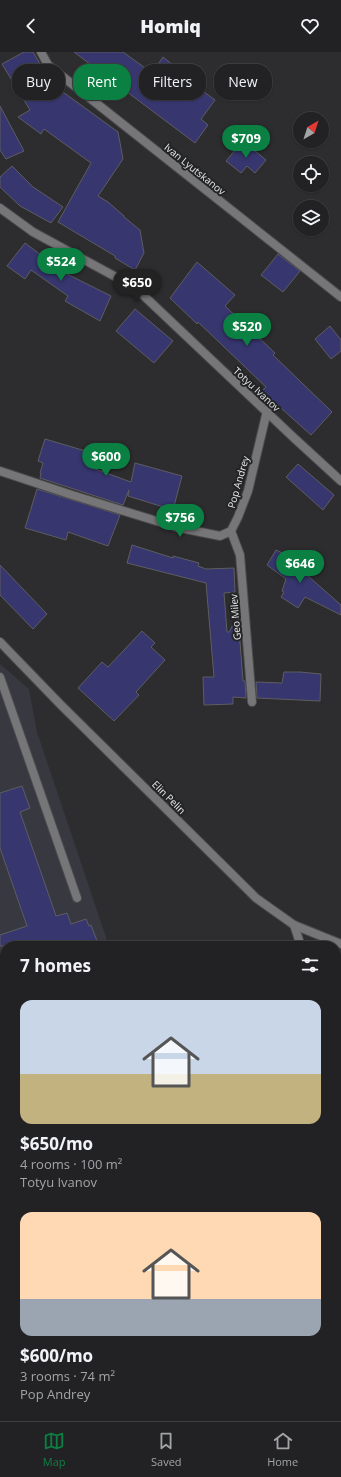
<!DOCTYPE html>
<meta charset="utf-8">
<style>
:root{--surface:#222224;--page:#2a2a2c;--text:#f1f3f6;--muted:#a2a4a6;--line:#3f3f41;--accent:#0b8043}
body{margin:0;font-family:"Open Sans",sans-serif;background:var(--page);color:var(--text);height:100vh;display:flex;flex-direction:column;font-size:15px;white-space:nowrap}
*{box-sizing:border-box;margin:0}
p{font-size:13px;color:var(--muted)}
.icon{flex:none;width:22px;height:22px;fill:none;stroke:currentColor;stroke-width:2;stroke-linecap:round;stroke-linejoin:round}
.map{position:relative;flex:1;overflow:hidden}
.drawer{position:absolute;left:0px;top:889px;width:341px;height:480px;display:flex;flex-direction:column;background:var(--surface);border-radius:16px 16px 0 0;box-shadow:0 1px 3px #0004,0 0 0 1px var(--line)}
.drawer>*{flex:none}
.hud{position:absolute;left:12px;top:12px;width:317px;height:36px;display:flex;gap:8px}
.needle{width:26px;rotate:39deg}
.controls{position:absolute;left:293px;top:60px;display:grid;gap:8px}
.controls a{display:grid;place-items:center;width:36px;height:36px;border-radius:50%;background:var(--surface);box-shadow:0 1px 3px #0004,0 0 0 1px var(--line);font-size:20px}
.price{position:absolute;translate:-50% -34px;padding:0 9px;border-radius:14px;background:var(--accent);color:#fff;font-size:13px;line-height:26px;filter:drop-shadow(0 1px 2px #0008)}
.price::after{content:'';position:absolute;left:50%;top:24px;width:12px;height:9px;margin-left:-6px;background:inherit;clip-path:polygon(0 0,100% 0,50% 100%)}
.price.on{background:#222;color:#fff}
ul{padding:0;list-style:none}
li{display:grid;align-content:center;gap:8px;height:212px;padding:0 20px}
li span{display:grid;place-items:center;height:124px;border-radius:12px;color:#555}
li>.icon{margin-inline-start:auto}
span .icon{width:72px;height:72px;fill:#fffc;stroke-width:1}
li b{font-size:17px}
h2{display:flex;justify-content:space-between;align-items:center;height:48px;padding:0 20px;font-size:17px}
.chip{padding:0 14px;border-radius:16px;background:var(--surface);box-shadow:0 1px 3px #0004,0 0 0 1px var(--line);font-size:14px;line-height:36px}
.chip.on{background:var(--accent);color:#fff}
header{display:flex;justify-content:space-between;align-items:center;height:52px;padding:0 20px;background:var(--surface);font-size:18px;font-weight:800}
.menu{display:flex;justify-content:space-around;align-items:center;height:56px;border-top:1px solid var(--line);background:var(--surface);font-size:11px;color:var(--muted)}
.menu a{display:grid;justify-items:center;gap:2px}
.menu .on{color:var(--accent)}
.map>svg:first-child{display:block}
.built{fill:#373840}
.building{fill:#37366f;stroke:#5d5d61}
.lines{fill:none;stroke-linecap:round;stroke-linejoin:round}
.lane-casing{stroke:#4b4b4e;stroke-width:10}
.street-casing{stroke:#4b4b4e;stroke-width:10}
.lane{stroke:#767678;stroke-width:8}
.street{stroke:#767678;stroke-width:8}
.labels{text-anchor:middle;stroke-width:4;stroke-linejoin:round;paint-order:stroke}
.street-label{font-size:10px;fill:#e9e9eb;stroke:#232426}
</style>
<header><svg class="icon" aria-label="back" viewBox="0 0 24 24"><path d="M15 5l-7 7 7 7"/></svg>Homiq<svg class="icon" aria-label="heart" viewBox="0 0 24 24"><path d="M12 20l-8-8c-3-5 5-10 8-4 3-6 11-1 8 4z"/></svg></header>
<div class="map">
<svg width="341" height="1369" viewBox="0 0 341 1369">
<rect width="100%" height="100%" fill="#2d2d30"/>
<path class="built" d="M0,612L29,637L37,680L109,894H5V1059L0,1060Z"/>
<path class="building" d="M24,0H33L52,32L118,80L123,107L98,144L108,150L124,164V165L140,178L144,201L135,218L115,206V204L58,170L91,111L44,77L41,82L18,65L30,58L2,12Z
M74,0H123L152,21L163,5L197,32L196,34L215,48L201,67L208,73L195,91Z
M0,54L24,99L6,107L0,98Z
M243,89L266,108L255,121L247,114L241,121L226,109Z
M12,114L33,135L63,155L51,171L20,154L0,135V125Z
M25,191L65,221L111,244L100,269L65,249L68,244L31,218L25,227L7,214Z
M278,202L300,219L283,240L261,223Z
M197,210L235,243L225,254L275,301L273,303L332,360L311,383L262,339L266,335L198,270L197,272L170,246Z
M135,257L173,289L154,311L116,279Z
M330,274L341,288V299L331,307L315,287Z
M45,387L99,403L95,417L131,430L135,411L182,424L173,458L128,444L129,438L123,453L40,426L41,421H40L43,411L38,409Z
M298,412L334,443L323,458L286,425Z
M37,437L120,463L108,494L68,480L66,488L25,476Z
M132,493L173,506V504L199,511L198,514L206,517L234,516L235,540L224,541L227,580H229L238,564L243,629H245L246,646L233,645V652L204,653L203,625H214L206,531L127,511Z
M276,498L289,504L308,524L341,553V563L305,545L298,556L281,545L284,540L282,539L286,527L267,513Z
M0,513L47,562L33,577L0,543Z
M142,579L155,591L151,595L165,608L136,640L139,643L114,669L78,636L102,610L108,615Z
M284,620H300L321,622L320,649L257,646L256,630L282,631Z
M22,734L30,756L20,760L56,864L67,861L71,872L86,867L89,874L91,873L99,894H0V883L27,874L0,796V741Z"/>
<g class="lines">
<defs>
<path id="lane" d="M0,625L77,846
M294,873L301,894
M336,1217H341"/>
<path id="street" d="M41,0L48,13L341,245
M0,156L33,180L114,224L143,243L293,385L341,429
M0,419L72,443L176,475L220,484L231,479L238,465L248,439L267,359
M231,479L240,503L252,650
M0,590L60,652L256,846L294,873L341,892
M120,1364L150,1369
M39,1369L51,1364"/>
</defs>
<use href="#lane" class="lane-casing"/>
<use href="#street" class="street-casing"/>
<use href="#lane" class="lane"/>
<use href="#street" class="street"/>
</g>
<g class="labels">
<g class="street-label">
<text transform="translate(195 117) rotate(39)" y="4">Ivan Lyutskanov</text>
<text transform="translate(257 337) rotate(43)" y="4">Totyu Ivanov</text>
<text transform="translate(238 430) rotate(-74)" y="4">Pop Andrey</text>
<text transform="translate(235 565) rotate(-95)" y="4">Geo Milev</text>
<text transform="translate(169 745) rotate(45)" y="4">Elin Pelin</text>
</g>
</g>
</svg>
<div class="controls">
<a><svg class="needle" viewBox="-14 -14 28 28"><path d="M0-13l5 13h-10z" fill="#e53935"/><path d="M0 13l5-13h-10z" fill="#a2a4a6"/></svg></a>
<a><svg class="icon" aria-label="locate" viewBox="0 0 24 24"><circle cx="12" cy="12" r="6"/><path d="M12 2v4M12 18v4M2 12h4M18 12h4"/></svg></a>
<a><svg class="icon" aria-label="layers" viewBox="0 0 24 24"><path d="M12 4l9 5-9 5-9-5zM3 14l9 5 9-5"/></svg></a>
</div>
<b class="price" style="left:246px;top:107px">$709</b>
<b class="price" style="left:61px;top:230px">$524</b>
<b class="price on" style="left:137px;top:251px">$650</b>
<b class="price" style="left:247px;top:295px">$520</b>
<b class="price" style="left:106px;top:425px">$600</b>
<b class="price" style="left:180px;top:486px">$756</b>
<b class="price" style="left:300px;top:532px">$646</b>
<div class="hud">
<a class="chip">Buy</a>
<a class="chip on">Rent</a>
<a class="chip">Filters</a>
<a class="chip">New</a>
</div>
<section class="drawer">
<h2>7 homes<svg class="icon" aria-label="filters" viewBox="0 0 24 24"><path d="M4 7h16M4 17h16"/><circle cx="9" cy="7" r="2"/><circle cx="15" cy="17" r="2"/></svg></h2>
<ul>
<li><span style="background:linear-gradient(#c9d6e8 60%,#c2b280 0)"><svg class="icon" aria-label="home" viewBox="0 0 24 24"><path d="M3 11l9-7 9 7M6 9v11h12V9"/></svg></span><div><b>$650/mo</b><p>4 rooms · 100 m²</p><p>Totyu Ivanov</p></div></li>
<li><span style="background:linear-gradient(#ffd9b3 70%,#9aa5b1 0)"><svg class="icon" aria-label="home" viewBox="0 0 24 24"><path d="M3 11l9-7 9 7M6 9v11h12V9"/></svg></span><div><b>$600/mo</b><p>3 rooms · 74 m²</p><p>Pop Andrey</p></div></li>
</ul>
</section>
</div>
<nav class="menu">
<a class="on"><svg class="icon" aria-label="map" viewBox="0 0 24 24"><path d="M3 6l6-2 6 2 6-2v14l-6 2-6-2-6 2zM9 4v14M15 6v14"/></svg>Map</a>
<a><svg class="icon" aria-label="saved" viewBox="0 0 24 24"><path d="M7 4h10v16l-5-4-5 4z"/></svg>Saved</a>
<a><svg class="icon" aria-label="home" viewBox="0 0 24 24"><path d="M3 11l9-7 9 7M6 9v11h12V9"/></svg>Home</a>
</nav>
